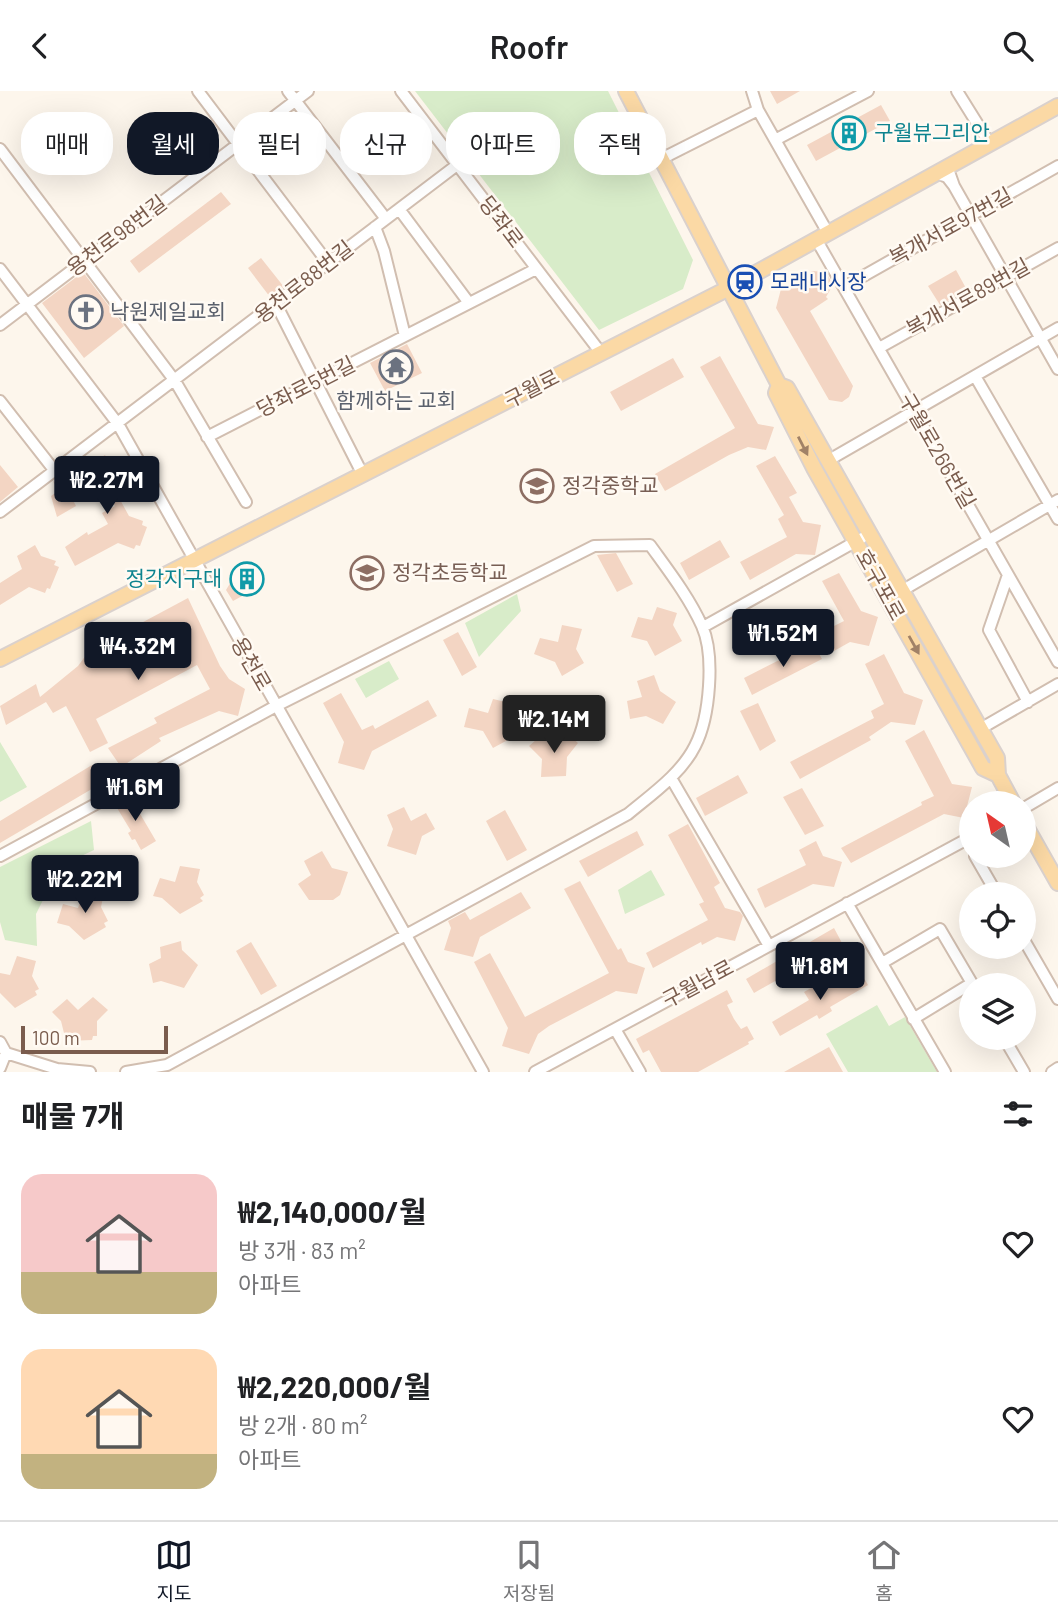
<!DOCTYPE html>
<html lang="ko">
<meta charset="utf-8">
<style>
:root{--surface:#fff;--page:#f2f2f2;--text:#202124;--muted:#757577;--line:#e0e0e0;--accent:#111827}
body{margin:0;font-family:Barlow,"Noto Sans KR",sans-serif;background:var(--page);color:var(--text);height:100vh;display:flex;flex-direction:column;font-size:26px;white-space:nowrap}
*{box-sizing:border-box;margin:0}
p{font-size:23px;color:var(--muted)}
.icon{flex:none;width:38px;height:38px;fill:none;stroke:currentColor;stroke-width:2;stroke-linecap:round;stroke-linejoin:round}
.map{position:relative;height:981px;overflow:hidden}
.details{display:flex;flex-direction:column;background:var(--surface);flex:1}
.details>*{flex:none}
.guide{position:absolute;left:21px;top:21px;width:700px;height:63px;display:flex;gap:14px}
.needle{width:46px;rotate:326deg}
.tools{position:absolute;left:959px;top:700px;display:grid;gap:14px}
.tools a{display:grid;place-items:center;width:77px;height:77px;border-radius:50%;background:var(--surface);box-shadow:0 7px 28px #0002;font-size:35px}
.scale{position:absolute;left:21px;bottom:18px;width:147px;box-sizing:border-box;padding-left:7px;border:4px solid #7a5c4d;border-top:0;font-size:19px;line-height:24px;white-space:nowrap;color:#7a5c4d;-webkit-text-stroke:5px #fffaf3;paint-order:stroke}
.price{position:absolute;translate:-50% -60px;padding:0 16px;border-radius:7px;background:var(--accent);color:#fff;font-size:23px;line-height:46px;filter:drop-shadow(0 2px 4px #0008)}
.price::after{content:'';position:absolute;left:50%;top:42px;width:21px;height:16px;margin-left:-10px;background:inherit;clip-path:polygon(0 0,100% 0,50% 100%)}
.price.on{background:#222;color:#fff}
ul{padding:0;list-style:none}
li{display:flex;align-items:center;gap:21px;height:175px;padding:0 21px}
li span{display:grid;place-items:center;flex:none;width:196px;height:140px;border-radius:21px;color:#555}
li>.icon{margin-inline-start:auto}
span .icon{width:84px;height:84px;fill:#fffc;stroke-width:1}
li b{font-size:30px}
h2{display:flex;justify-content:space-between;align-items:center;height:84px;padding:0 21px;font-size:30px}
.tag{padding:0 24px;border-radius:28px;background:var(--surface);box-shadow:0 7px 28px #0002;font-size:24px;line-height:63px}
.tag.on{background:var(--accent);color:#fff}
header{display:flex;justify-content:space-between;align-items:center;height:91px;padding:0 21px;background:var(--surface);font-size:32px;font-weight:600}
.tabs{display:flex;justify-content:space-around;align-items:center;height:98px;border-top:2px solid var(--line);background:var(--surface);font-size:19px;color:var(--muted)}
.tabs a{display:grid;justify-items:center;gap:4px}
.tabs .on{color:var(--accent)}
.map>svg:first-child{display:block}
.green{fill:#d8ecc9}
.building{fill:#f3d5c3}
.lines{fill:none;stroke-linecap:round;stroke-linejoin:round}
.minor-casing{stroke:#d1beb0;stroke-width:14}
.major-casing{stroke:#dad1cd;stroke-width:18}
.minor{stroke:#fff;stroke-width:10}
.major{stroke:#fbd9a5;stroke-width:14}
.oneway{fill:#a18267}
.labels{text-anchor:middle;stroke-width:5;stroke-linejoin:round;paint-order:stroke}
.culture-label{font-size:21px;fill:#0d838f;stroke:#fffaf3;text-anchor:start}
.street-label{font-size:21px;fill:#7a5c4d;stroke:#fffaf3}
.transit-label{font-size:21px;fill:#164399;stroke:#fffaf3;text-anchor:start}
.worship-label{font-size:21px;fill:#5b616d;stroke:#fffaf3;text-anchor:start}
.education-label{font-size:21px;fill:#785e54;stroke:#fffaf3;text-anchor:start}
</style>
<header><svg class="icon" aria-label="back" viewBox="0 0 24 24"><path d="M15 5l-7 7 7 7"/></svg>Roofr<svg class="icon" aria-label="search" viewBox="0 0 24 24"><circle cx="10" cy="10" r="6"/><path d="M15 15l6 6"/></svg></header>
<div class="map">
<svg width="1058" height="981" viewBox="0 0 1058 981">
<rect width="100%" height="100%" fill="#fdf6ec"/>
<path class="green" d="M415,0H608L693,169L683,198L599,239Z
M517,503L521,520L479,566L465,532Z
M389,570L399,588L366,607L355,588Z
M0,651L27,696L0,711Z
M91,730L94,759L60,775L36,823L37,855L5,849L0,831V776Z
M651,779L665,804L625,823L618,799Z
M877,914L889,935L905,926L937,981H848L826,943Z"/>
<path class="building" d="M770,0H800L777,13Z
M881,14L890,30L816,70L807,54Z
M221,101L231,113L139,182L130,170Z
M261,167L284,196L270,206L248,177Z
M956,179L967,199L940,214L928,195Z
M812,180L826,181L833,194L826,206L828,208L810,220L853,295L849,306L842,311L829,309L776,217L781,198Z
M83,181L124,235L84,267L42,212Z
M407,253L422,282L385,300L370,272Z
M720,265L758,333L774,336L766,359L748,356L729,364L665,400L655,383L735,337L700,276Z
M673,267L684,286L621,320L610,301Z
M105,364L126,400L118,405L129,425L143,430L142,434L147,436L140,455L136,454L134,458L118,452L75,475L65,456L87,441L88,444L108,433L102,422L115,415L99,393L92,398L76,381Z
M775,365L797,402L789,406L803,431L821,434L815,464L796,463L750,489L740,471L787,446L778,428L784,424L756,375Z
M0,374L18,396L0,411Z
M53,390L68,399L76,415L57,426L51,405L58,400Z
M720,449L730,466L689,489L680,472Z
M35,454L41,465L56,470L54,474L59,476L50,498L47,497L45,502L29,496L0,514V492L22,478L17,465Z
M616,462L633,493L617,501L597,464Z
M255,473L264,493L233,510L226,499L235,484Z
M839,482L861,520L878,526L869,555L850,551L834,560L824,540L844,530L822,490Z
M188,507L220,575L229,588L245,598L238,625L219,620L159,647L161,650L121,676L108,657L157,632L154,627L210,598L197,574L96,628L108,652L90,661L66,615L53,622L46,611L6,634L0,615L36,593L40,606L78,575L89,560Z
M657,516L677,522L673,534L682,550L655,565L647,550L631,546L638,526L652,529Z
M562,534L582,538L576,558L584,572L562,585L555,571L534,563L540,547L558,551Z
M458,541L477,576L462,585L443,549Z
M813,552L822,568L752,604L744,587Z
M884,563L904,602L923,609L915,634L891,631L869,646L871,649L800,688L790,671L874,627L871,620L884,613L865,573Z
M654,584L660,600L676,611L663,633L646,625L630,628L627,610L642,606L637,590Z
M341,602L362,639L373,634L375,638L428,609L437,625L372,660L364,679L338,672L344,651L323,612Z
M493,608L510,612L505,628L515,645L493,657L483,640L464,636L469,617L488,622Z
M758,612L776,650L760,660L740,620Z
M924,639L952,693L972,696L964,727L944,723L851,772L841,757L922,714L921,711L934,705L905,650Z
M544,642L557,654L567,642L578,652L567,666L566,685L541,686L542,668L529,655Z
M92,674L102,692L0,752V730Z
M738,684L748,702L705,725L696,707Z
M802,697L824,735L805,744L783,706Z
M129,704L156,750L141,759L135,748L132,749L128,742L131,740L114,712Z
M404,716L411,730L426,722L435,738L422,745L416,764L387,755L393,738L387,724Z
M505,719L527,759L507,770L486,730Z
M688,733L720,792L714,796L725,817L740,821L743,825L735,850L717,846L702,854L701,851L653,877L646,862L708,829L699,813L704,811L668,744Z
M637,740L644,754L588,786L579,770Z
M816,750L823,765L842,771L834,796L813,793L765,817L757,798L806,774L799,759Z
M322,760L332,777L348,781L340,804L333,809H309L298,793L311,784L304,770Z
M180,775L200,778L197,791L204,804L200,807L203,810L180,823L162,807L153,805L160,787L175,791Z
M580,790L618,859L621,857L628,871L645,877L637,903L616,900L549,935L538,943L529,963L502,955L508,937L474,871L490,862L525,926L609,882L564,798Z
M85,798L104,802L101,816L108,830L104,832L106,836L84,849L69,835L57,832L63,813L78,817Z
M521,801L531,817L480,846L473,866L444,859L451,837L448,830L465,821L470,829Z
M834,837L842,852L754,902L746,888Z
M181,850L182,859L198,874L184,897L161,890L153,892L149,873L161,867L160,856Z
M251,851L277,895L261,904L236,860Z
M17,865L36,870L32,885L39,898L35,900L37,904L15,917L0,902V882L10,884Z
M860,880L868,894L830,916L832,920L819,928L817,924L780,945L772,931L809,909L804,901L827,888L832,896Z
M727,899L733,911L727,914L734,928L741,938L747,935L754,948L748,951L749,953L698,981H661L649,959L643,962L636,948Z
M93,906L108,919L97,930V945H93L92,949L66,950L61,930L52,921L67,908L78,919Z
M829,956L843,981H784Z"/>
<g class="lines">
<defs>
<path id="minor" d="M198,0L328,172
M288,0L386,128
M401,0L601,262
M752,0L758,19
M957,0L990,53
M775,49L868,0
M0,58L175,290L246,411
M661,68L758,19L828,142
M937,82L947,86L954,95L948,78L950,74
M954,95L1058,278
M399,118L469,212
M375,136L384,160L405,245
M816,148L1058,571
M0,178L118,333L483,981
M844,196L1058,75
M276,213L363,384
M0,234L308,0
M879,257L1058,157
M975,285L1058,428
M0,310L54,379
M207,346L536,178
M829,369L1058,237
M0,421L457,74
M1008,484L989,539L1028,611
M903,499L1058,409
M703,536L862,447
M980,638L1058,593
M671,687L769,855
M1024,717L1058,697
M0,765L276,615L594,455L650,454C668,479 689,506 702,535C715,564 710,626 695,655C681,683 652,703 628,723L167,974L126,981
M975,765L997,803
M847,812L945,981
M1024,849L1058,908
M882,872L940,838L973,894
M913,928L972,892
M615,938L640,981
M1004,947L1024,981
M0,951L6,962L57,978L90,981
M0,977L6,962
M535,981L971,746
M1052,981L1058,977"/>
<path id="major" d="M626,0L779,294L787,297L997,667L998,684L1013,712
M779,294L776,302L814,377L983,677L998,684
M0,568L727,198L1058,15
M1024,732L1058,792"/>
</defs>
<use href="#minor" class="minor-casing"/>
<use href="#major" class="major-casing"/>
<use href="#minor" class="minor"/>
<use href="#major" class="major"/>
</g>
<defs><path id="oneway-solid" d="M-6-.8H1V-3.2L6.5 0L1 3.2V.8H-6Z" transform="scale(1.75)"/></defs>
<g class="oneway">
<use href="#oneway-solid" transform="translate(803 355) rotate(63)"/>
<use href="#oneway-solid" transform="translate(914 554) rotate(61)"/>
</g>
<defs>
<symbol id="building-ring" viewBox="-11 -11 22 22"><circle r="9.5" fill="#fffaf3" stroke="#0f9aa8" stroke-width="1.5"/><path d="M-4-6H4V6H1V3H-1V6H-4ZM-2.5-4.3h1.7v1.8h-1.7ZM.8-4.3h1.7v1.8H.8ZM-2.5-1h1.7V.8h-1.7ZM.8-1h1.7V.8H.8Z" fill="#0f9aa8"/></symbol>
<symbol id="station-ring" viewBox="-11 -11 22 22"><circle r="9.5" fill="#fffaf3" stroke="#1a4fb4" stroke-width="1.5"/><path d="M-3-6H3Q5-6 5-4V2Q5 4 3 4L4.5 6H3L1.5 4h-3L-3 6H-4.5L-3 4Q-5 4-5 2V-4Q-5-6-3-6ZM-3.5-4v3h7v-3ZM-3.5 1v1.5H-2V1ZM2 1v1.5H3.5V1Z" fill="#1a4fb4"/></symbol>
<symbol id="church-ring" viewBox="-11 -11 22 22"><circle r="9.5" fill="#fffaf3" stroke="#6b7280" stroke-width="1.5"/><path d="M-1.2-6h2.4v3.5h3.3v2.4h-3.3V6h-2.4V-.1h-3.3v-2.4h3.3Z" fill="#6b7280"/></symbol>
<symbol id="temple-ring" viewBox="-11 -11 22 22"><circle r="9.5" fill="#fffaf3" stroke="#6b7280" stroke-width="1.5"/><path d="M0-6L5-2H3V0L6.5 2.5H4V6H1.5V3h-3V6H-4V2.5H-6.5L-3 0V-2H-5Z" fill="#6b7280"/></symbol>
<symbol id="school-ring" viewBox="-11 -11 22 22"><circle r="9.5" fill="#fffaf3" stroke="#8d6e63" stroke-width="1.5"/><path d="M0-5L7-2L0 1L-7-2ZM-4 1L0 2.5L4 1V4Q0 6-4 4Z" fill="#8d6e63"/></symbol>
</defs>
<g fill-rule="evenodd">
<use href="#building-ring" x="830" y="23" width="38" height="38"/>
<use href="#station-ring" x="726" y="172" width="38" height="38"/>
<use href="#church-ring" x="67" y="202" width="38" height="38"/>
<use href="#temple-ring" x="377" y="257" width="38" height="38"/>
<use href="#school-ring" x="518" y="376" width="38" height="38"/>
<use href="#school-ring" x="348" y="463" width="38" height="38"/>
<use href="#building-ring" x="228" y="469" width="38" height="38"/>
</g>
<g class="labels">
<g class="culture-label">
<text x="874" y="49">구월뷰그리안</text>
<text x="222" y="495" text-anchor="end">정각지구대</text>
</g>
<g class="street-label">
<text transform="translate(501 131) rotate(53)" y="7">당좌로</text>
<text transform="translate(951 136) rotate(-29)" y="7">복개서로97번길</text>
<text transform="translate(117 145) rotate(-37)" y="7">용천로98번길</text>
<text transform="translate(304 191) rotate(-38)" y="7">용천로88번길</text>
<text transform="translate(968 207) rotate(-29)" y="7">복개서로89번길</text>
<text transform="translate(306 296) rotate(-27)" y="7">당좌로5번길</text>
<text transform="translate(532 298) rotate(-27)" y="7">구월로</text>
<text transform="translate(937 360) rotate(60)" y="7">구월로266번길</text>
<text transform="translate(880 494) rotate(61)" y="7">호구포로</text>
<text transform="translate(251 573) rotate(60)" y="7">용천로</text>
<text transform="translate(698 893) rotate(-28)" y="7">구월남로</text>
</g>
<g class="transit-label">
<text x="770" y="198">모래내시장</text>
</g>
<g class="worship-label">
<text x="110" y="228">낙원제일교회</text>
<text x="396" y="317" text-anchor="middle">함께하는 교회</text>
</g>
<g class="education-label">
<text x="562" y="402">정각중학교</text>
<text x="392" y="489">정각초등학교</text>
</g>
</g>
</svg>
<div class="tools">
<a><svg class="needle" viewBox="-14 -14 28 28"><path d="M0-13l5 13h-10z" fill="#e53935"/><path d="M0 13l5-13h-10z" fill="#757577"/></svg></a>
<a><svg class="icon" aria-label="locate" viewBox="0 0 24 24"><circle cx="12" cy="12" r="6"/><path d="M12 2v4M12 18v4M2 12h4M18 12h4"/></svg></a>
<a><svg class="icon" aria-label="layers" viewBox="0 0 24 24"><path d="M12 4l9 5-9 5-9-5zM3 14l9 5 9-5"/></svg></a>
</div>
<div class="scale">100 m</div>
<b class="price" style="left:107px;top:425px">₩2.27M</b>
<b class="price" style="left:783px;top:578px">₩1.52M</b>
<b class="price" style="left:138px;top:591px">₩4.32M</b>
<b class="price on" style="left:554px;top:664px">₩2.14M</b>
<b class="price" style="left:135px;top:732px">₩1.6M</b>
<b class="price" style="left:85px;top:824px">₩2.22M</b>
<b class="price" style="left:820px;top:911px">₩1.8M</b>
<div class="guide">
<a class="tag">매매</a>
<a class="tag on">월세</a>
<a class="tag">필터</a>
<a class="tag">신규</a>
<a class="tag">아파트</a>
<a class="tag">주택</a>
</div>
</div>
<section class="details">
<h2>매물 7개<svg class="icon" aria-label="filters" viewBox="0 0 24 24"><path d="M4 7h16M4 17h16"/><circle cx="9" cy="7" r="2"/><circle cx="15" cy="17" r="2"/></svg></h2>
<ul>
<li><span style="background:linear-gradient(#f6c9c9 70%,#c2b280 0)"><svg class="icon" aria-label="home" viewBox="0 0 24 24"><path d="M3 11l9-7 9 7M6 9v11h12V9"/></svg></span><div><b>₩2,140,000/월</b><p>방 3개 · 83 m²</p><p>아파트</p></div><svg class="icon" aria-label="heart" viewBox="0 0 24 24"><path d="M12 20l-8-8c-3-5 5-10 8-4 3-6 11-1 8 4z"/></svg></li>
<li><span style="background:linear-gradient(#ffd9b3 75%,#c2b280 0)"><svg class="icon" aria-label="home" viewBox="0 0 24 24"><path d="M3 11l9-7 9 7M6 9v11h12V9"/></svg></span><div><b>₩2,220,000/월</b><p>방 2개 · 80 m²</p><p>아파트</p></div><svg class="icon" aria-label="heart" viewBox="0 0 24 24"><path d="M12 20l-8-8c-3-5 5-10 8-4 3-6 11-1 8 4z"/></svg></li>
</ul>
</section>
<nav class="tabs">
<a class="on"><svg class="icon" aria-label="map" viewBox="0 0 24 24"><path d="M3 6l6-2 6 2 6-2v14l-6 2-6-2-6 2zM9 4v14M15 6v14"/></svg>지도</a>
<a><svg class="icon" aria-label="saved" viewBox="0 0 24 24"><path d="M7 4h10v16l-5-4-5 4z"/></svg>저장됨</a>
<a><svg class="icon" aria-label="home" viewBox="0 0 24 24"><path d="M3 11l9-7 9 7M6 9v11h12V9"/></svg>홈</a>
</nav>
